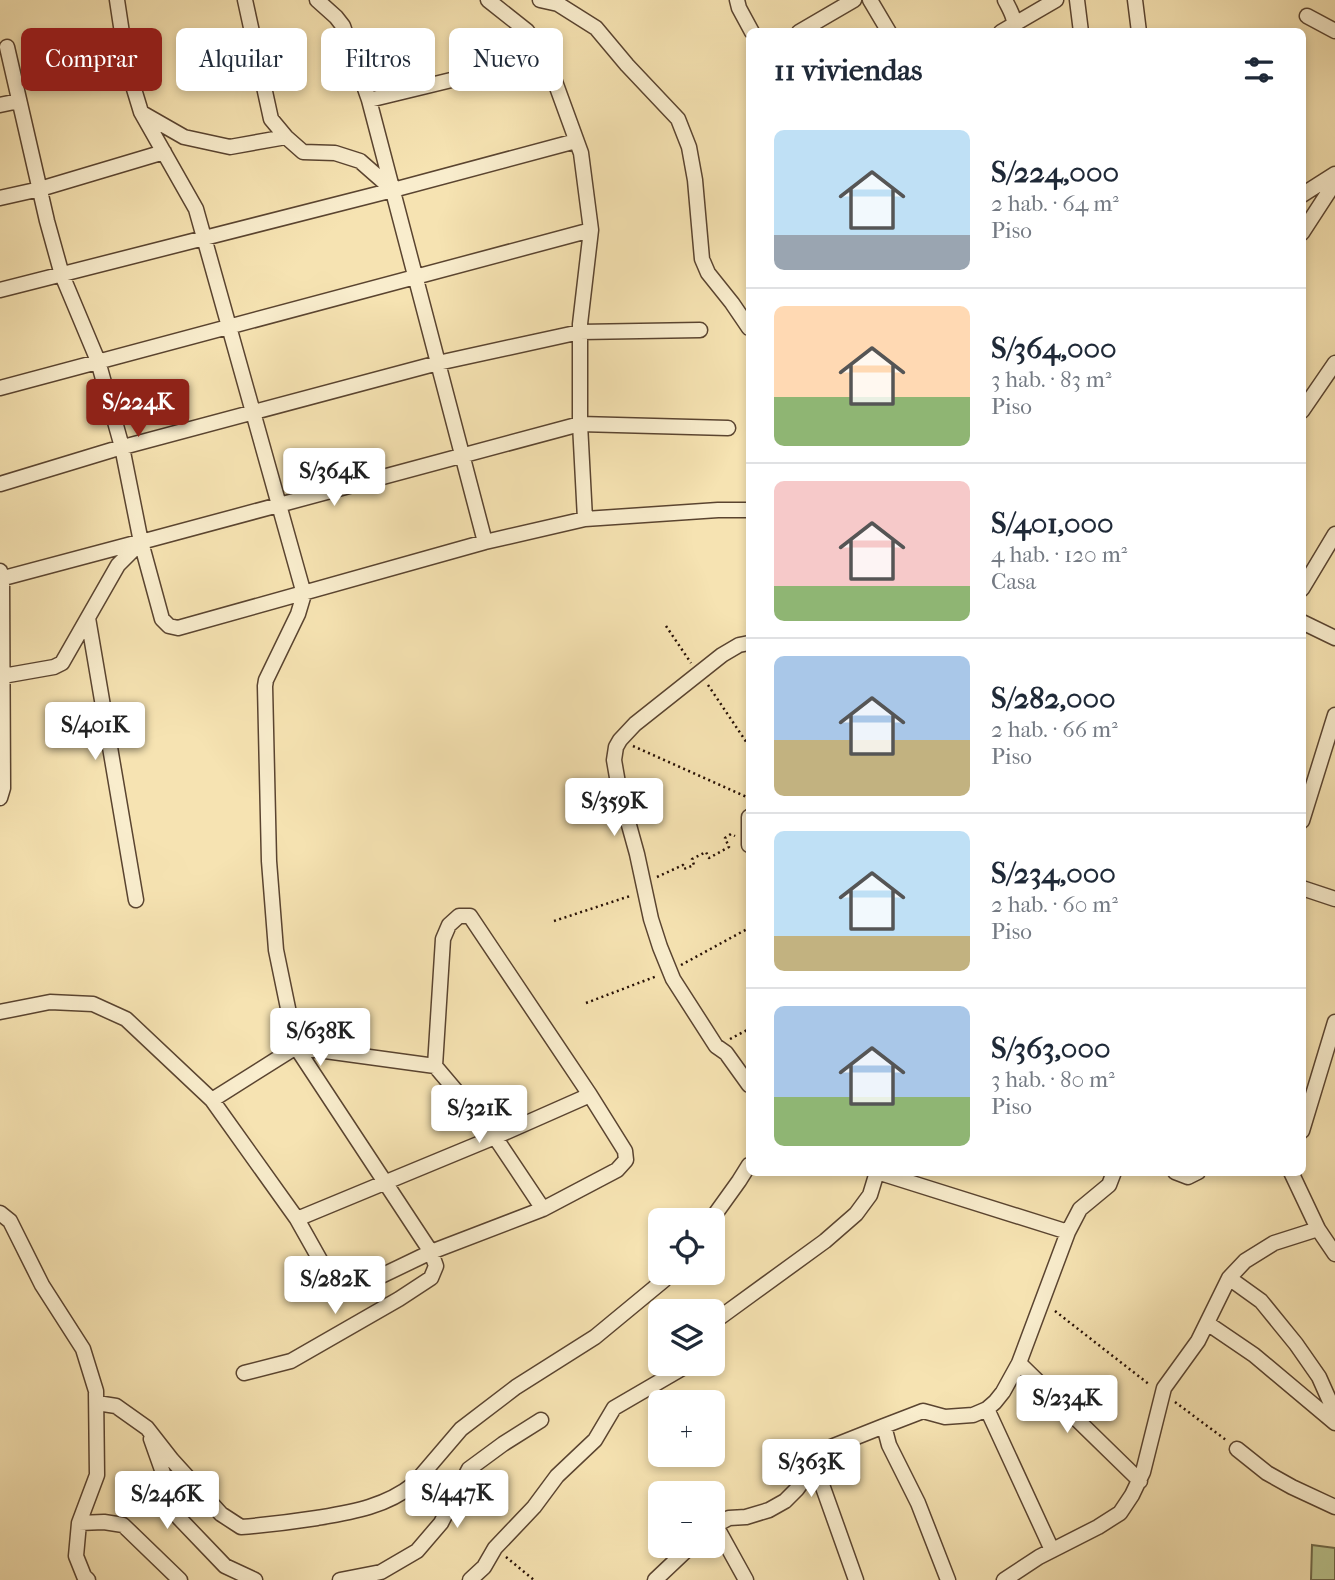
<!DOCTYPE html>
<html lang="es">
<meta charset="utf-8">
<style>
:root{--surface:#fff;--page:#f2f2f3;--text:#1f2937;--muted:#747a83;--line:#e0e1e3;--accent:#8f2418}
body{margin:0;font-family:"IM FELL French Canon",serif;background:var(--page);color:var(--text);height:100vh;display:flex;flex-direction:column;font-size:26px;white-space:nowrap}
*{box-sizing:border-box;margin:0}
p{font-size:23px;color:var(--muted)}
.icon{flex:none;width:38px;height:38px;fill:none;stroke:currentColor;stroke-width:2;stroke-linecap:round;stroke-linejoin:round}
.map{position:relative;flex:1;overflow:hidden}
.details{position:absolute;left:746px;top:28px;width:560px;height:1148px;display:flex;flex-direction:column;background:var(--surface);border-radius:10px;box-shadow:0 4px 10px #0003}
.details>*{flex:none}
.hud{position:absolute;left:21px;top:28px;width:620px;height:63px;display:flex;gap:14px}
.controls{position:absolute;left:648px;top:1208px;display:grid;gap:14px}
.controls a{display:grid;place-items:center;width:77px;height:77px;border-radius:10px;background:var(--surface);box-shadow:0 4px 10px #0003;font-size:35px}
.price{position:absolute;translate:-50% -60px;padding:0 16px;border-radius:7px;background:#fff;color:#222;font-size:23px;line-height:46px;filter:drop-shadow(0 2px 4px #0008)}
.price::after{content:'';position:absolute;left:50%;top:42px;width:21px;height:16px;margin-left:-10px;background:inherit;clip-path:polygon(0 0,100% 0,50% 100%)}
.price.selected{background:var(--accent);color:#fff}
ul{padding:0;list-style:none}
li{display:flex;align-items:center;gap:21px;height:175px;padding:0 28px}
li+li{border-top:2px solid var(--line)}
li span{display:grid;place-items:center;flex:none;width:196px;height:140px;border-radius:10px;color:#555}
li>.icon{margin-inline-start:auto}
span .icon{width:84px;height:84px;fill:#fffc;stroke-width:1}
li b{font-size:30px}
h2{display:flex;justify-content:space-between;align-items:center;height:84px;padding:0 28px;font-size:30px}
.chip{padding:0 24px;border-radius:10px;background:var(--surface);box-shadow:0 4px 10px #0003;font-size:24px;line-height:63px}
.chip.selected{background:var(--accent);color:#fff}
.map>svg:first-child{display:block}
.green{fill:#bac48e;stroke:#706a4a;stroke-width:2}
.lines{fill:none;stroke-linecap:round;stroke-linejoin:round}
.street-casing{stroke:#5a4430;stroke-width:17}
.path{stroke:#260f05;stroke-width:2.5;stroke-dasharray:2 3.5;stroke-linecap:butt}
.street{stroke:#f9edcd;stroke-width:14}
</style>
<div class="map">
<svg width="1335" height="1580" viewBox="0 0 1335 1580">
<rect width="100%" height="100%" fill="#f6e3b2"/>
<filter id="stains"><feTurbulence type="fractalNoise" baseFrequency=".00286" numOctaves="4"/><feColorMatrix values="0 0 0 0 .2 0 0 0 0 .09 0 0 0 0 .02 0 0 0 .5 -.17"/></filter>
<radialGradient id="worn" r=".72"><stop offset=".6" stop-color="#630" stop-opacity="0"/><stop offset="1" stop-color="#630" stop-opacity=".3"/></radialGradient>
<path class="green" d="M1312,1545L1335,1548V1580H1311Z"/>
<g class="lines">
<defs>
<path id="street" d="M117,0L127,66L141,112L196,209L304,594L298,614L266,680L265,686L269,861L276,950L296,1047L431,1252L436,1266L431,1278L399,1299L291,1361L244,1373
M245,0L271,119L286,137L303,152L335,153L360,161L393,190
M317,0L336,17L343,26L369,100L485,542
M488,0L527,31L546,57L581,153L591,230L580,324V424L585,519
M540,0L558,4L596,28L627,65L678,119L689,147L695,180L702,259L708,273L732,303L749,328
M737,0L739,8L752,32
M870,0L889,32
M1005,0C1010,10 1016,19 1014,31
M1077,0L1081,32
M1135,0L1139,32
M1307,16L1335,31
M799,32L854,0
M1001,32L1056,0
M7,47L47,221L62,275L98,361L122,447L141,542L162,619L169,626L178,628L485,542L585,519L718,510H749
M369,100L546,57
M0,105L19,101
M142,113L184,137L230,147L286,137
M1302,195L1335,174
M0,198L40,189L164,152
M1302,233L1335,182
M0,290L393,190L576,141
M0,388L591,230
M1302,411L1335,363
M0,484L112,450L438,363L580,332L700,330
M0,571L2,578L3,788L0,798
M0,579L139,542
M1302,589L1335,534
M88,618L136,900
M1302,622L1335,638
M749,643L739,645L722,655L635,724L620,740L616,747L614,760L619,789L637,854L651,919L660,947L673,979L716,1046L726,1053L749,1085
M3,676L54,667L62,663L118,565L141,542L580,424L728,428
M749,817V845
M1302,821L1335,715
M1302,888L1335,899
M0,1012L50,1002L93,1004L126,1019L212,1100L297,1219L333,1283L341,1291L354,1289L431,1252L543,1209L617,1170L626,1160L625,1151L590,1095L470,916H459L449,925L443,939L435,1066
M212,1100L296,1047L435,1066L495,1137L543,1209
M1302,1131L1335,1022
M1175,1172L1188,1177L1198,1172
M1291,1172L1318,1229L1335,1254
M0,1213L10,1221L42,1285L83,1349L96,1391L97,1475L79,1523L76,1556L84,1576L88,1580
M297,1219L495,1137L590,1095
M711,1220L739,1181L749,1165
M1229,1278L1261,1301L1296,1344L1319,1377L1335,1413
M1207,1323L1254,1355L1335,1423
M712,1327L715,1321L825,1241L856,1214L870,1195L877,1172L1068,1232
M1019,1363L1140,1481
M97,1403L116,1406L147,1428L172,1460L221,1514L241,1527C266,1525 291,1522 317,1518C352,1512 385,1507 414,1484L461,1429L516,1387L595,1337L664,1280L670,1272
M987,1409L1052,1550
M151,1439L179,1518L225,1566L255,1580
M1237,1449L1267,1473L1292,1487L1335,1507
M815,1465L856,1580
M79,1523L104,1522L123,1525L180,1580
M715,1524L746,1580
M712,1527L729,1518L746,1517L769,1510L785,1501L797,1489L826,1449L884,1426
M340,1580L381,1572L417,1551L441,1523L469,1469L503,1444L541,1420
M470,1580L484,1567L495,1548L534,1507L557,1476L595,1440L614,1408L681,1369L686,1363
M655,1580L692,1545
M948,1580L918,1503L889,1445L884,1426L923,1411L945,1417L973,1415L987,1409L995,1402L1003,1392L1019,1363L1068,1232L1080,1209L1109,1185L1114,1172
M1004,1580L1039,1557L1098,1527L1120,1513L1132,1495L1143,1472L1164,1388L1198,1341L1229,1278L1245,1261L1274,1243L1318,1229"/>
</defs>
<use href="#street" class="street-casing"/>
<path class="path" d="M666,626L691,663
M708,685L749,746
M633,746L749,798
M657,877L683,865L684,869L694,865L692,859L706,852L709,858L729,847L725,838L731,834L735,836
M554,921L630,896
M681,965L749,928
M586,1003L657,976
M730,1039L749,1029
M1055,1311L1150,1385
M1175,1402L1226,1440
M506,1557L534,1580"/>
<use href="#street" class="street"/>
</g>
<rect width="100%" height="100%" filter="url(#stains)"/>
<rect width="100%" height="100%" fill="url(#worn)"/>
</svg>
<div class="controls">
<a><svg class="icon" aria-label="locate" viewBox="0 0 24 24"><circle cx="12" cy="12" r="6"/><path d="M12 2v4M12 18v4M2 12h4M18 12h4"/></svg></a>
<a><svg class="icon" aria-label="layers" viewBox="0 0 24 24"><path d="M12 4l9 5-9 5-9-5zM3 14l9 5 9-5"/></svg></a>
<a>+</a>
<a>−</a>
</div>
<b class="price selected" style="left:138px;top:439px">S/224K</b>
<b class="price" style="left:334px;top:508px">S/364K</b>
<b class="price" style="left:95px;top:762px">S/401K</b>
<b class="price" style="left:614px;top:838px">S/359K</b>
<b class="price" style="left:320px;top:1068px">S/638K</b>
<b class="price" style="left:479px;top:1145px">S/321K</b>
<b class="price" style="left:335px;top:1316px">S/282K</b>
<b class="price" style="left:1067px;top:1435px">S/234K</b>
<b class="price" style="left:811px;top:1499px">S/363K</b>
<b class="price" style="left:457px;top:1530px">S/447K</b>
<b class="price" style="left:167px;top:1531px">S/246K</b>
<div class="hud">
<a class="chip selected">Comprar</a>
<a class="chip">Alquilar</a>
<a class="chip">Filtros</a>
<a class="chip">Nuevo</a>
</div>
<section class="details">
<h2>11 viviendas<svg class="icon" aria-label="filters" viewBox="0 0 24 24"><path d="M4 7h16M4 17h16"/><circle cx="9" cy="7" r="2"/><circle cx="15" cy="17" r="2"/></svg></h2>
<ul>
<li><span style="background:linear-gradient(#bfe0f5 75%,#9aa5b1 0)"><svg class="icon" aria-label="home" viewBox="0 0 24 24"><path d="M3 11l9-7 9 7M6 9v11h12V9"/></svg></span><div><b>S/224,000</b><p>2 hab. · 64 m²</p><p>Piso</p></div></li>
<li><span style="background:linear-gradient(#ffd9b3 65%,#8fb573 0)"><svg class="icon" aria-label="home" viewBox="0 0 24 24"><path d="M3 11l9-7 9 7M6 9v11h12V9"/></svg></span><div><b>S/364,000</b><p>3 hab. · 83 m²</p><p>Piso</p></div></li>
<li><span style="background:linear-gradient(#f6c9c9 75%,#8fb573 0)"><svg class="icon" aria-label="home" viewBox="0 0 24 24"><path d="M3 11l9-7 9 7M6 9v11h12V9"/></svg></span><div><b>S/401,000</b><p>4 hab. · 120 m²</p><p>Casa</p></div></li>
<li><span style="background:linear-gradient(#a9c7e8 60%,#c2b280 0)"><svg class="icon" aria-label="home" viewBox="0 0 24 24"><path d="M3 11l9-7 9 7M6 9v11h12V9"/></svg></span><div><b>S/282,000</b><p>2 hab. · 66 m²</p><p>Piso</p></div></li>
<li><span style="background:linear-gradient(#bfe0f5 75%,#c2b280 0)"><svg class="icon" aria-label="home" viewBox="0 0 24 24"><path d="M3 11l9-7 9 7M6 9v11h12V9"/></svg></span><div><b>S/234,000</b><p>2 hab. · 60 m²</p><p>Piso</p></div></li>
<li><span style="background:linear-gradient(#a9c7e8 65%,#8fb573 0)"><svg class="icon" aria-label="home" viewBox="0 0 24 24"><path d="M3 11l9-7 9 7M6 9v11h12V9"/></svg></span><div><b>S/363,000</b><p>3 hab. · 80 m²</p><p>Piso</p></div></li>
</ul>
</section>
</div>
